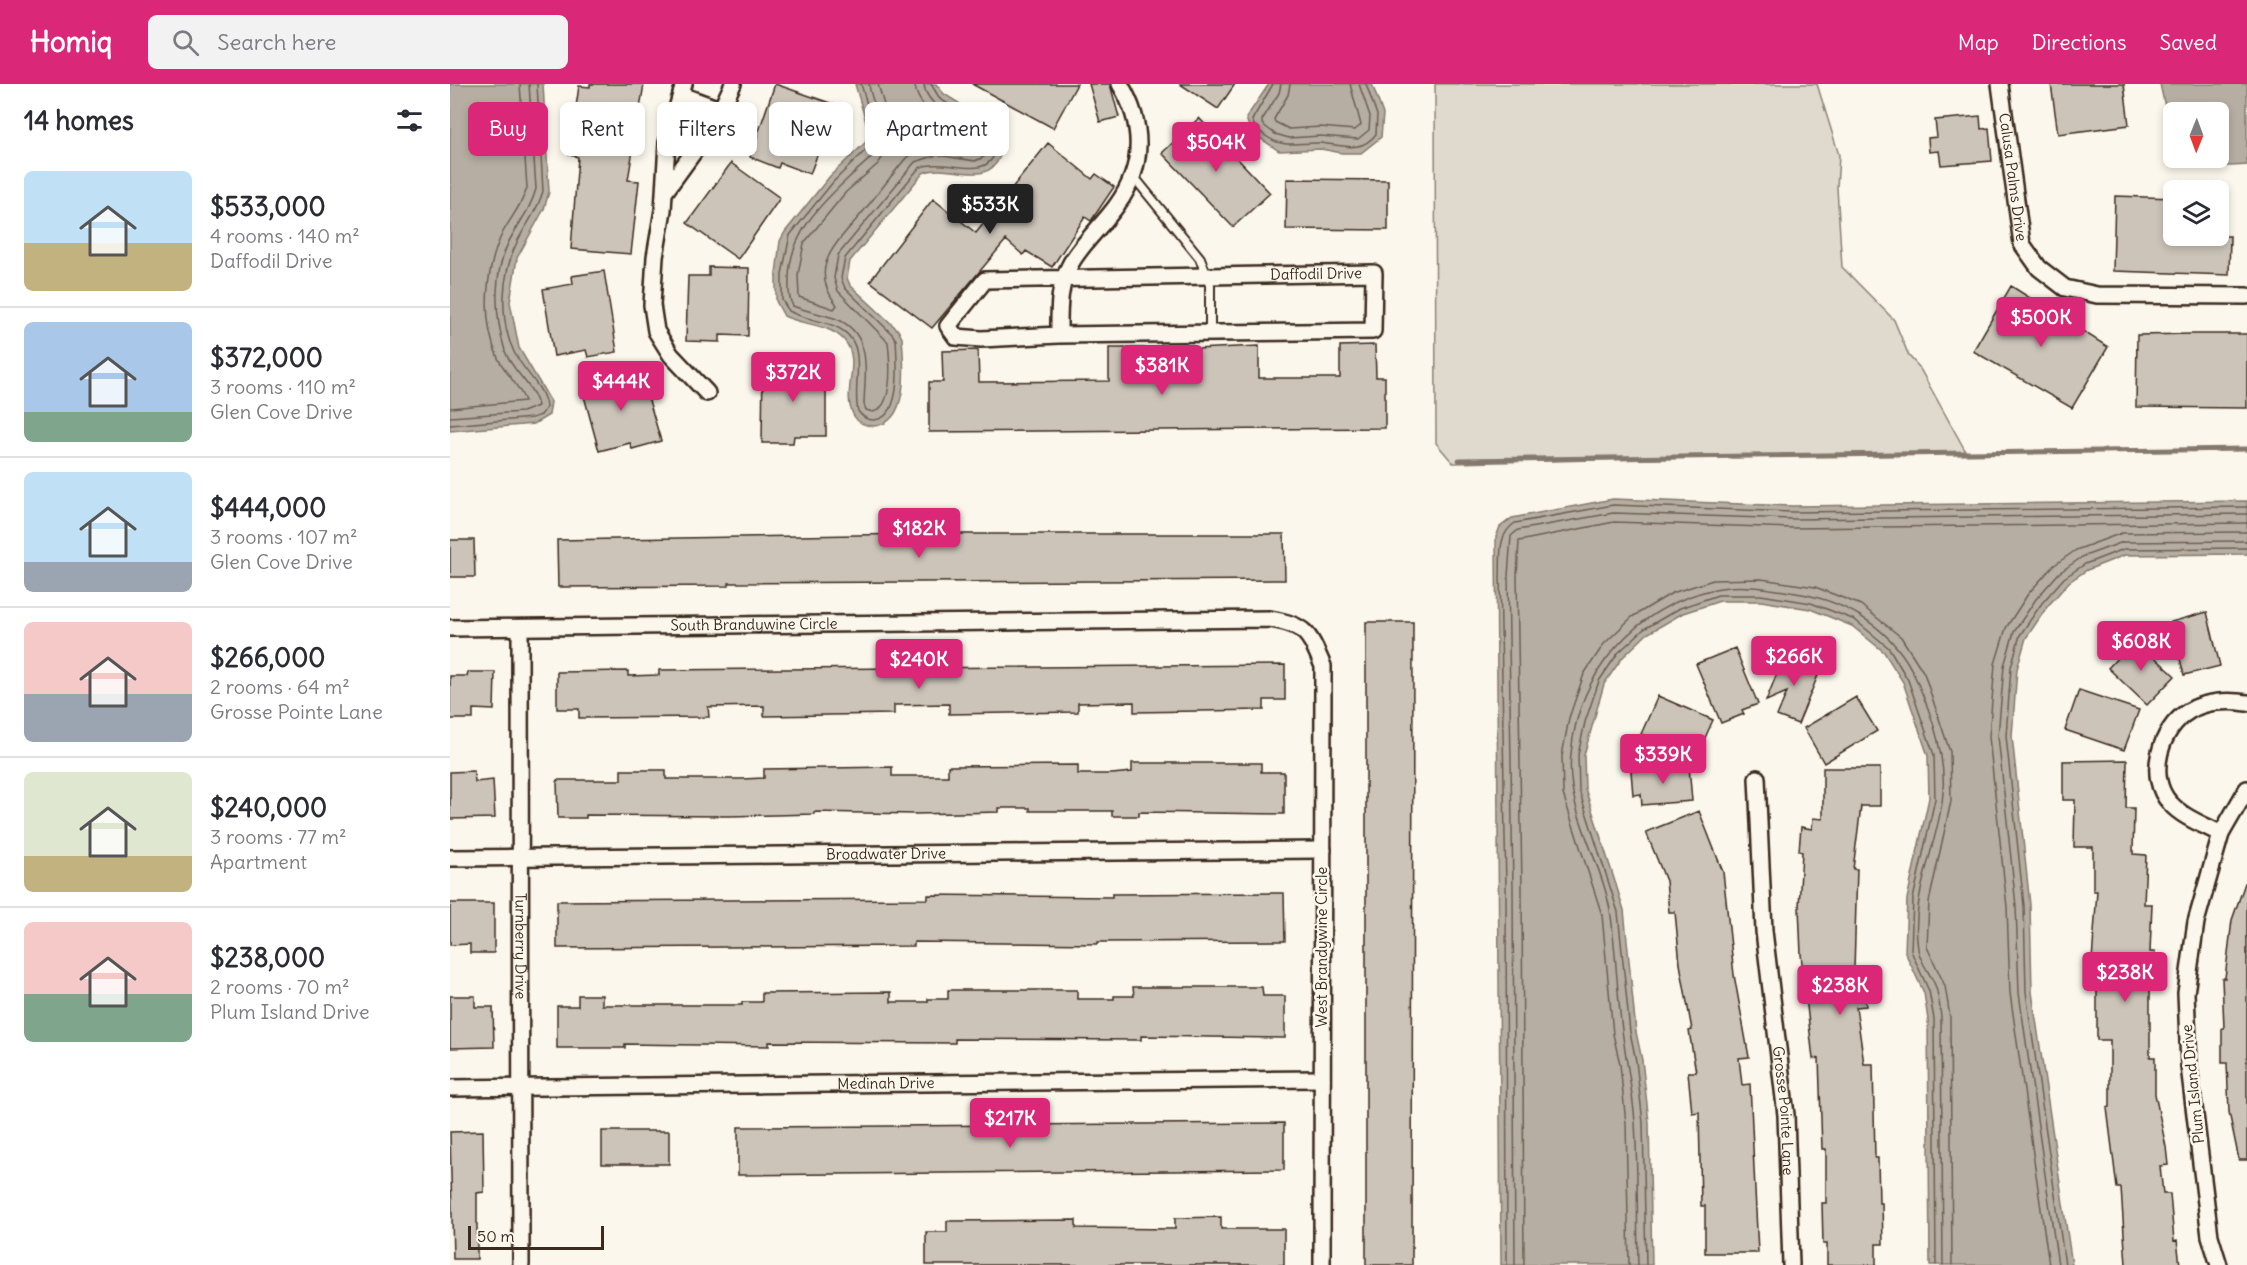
<!DOCTYPE html>
<meta charset="utf-8">
<style>
:root{--surface:#fff;--page:#f2f2f3;--text:#2b2b33;--muted:#7c7c81;--line:#e1e1e2;--accent:#db2777}
body{margin:0;font-family:Delius,sans-serif;background:var(--page);color:var(--text);height:100vh;display:flex;flex-direction:column;font-size:22px;white-space:nowrap}
*{box-sizing:border-box;margin:0}
p{font-size:20px;color:var(--muted)}
.icon{flex:none;width:33px;height:33px;fill:none;stroke:currentColor;stroke-width:2;stroke-linecap:round;stroke-linejoin:round}
.map{position:relative;flex:1;overflow:hidden}
.side{display:flex;flex-direction:column;background:var(--surface);width:450px}
.side>*{flex:none}
.banner{position:absolute;left:18px;top:18px;width:570px;height:54px;display:flex;gap:12px}
.needle{width:39px;rotate:181deg}
.tools{position:absolute;left:1713px;top:18px;display:grid;gap:12px}
.tools a{display:grid;place-items:center;width:66px;height:66px;border-radius:9px;background:var(--surface);box-shadow:0 3px 9px #0003;font-size:30px}
.scale{position:absolute;left:18px;bottom:15px;width:136px;box-sizing:border-box;padding-left:6px;border:3px solid #3b2a1e;border-top:0;font-size:16px;line-height:21px;white-space:nowrap;color:#3b2a1e;-webkit-text-stroke:4px #fbf7ec;paint-order:stroke}
.price{position:absolute;translate:-50% -51px;padding:0 14px;border-radius:6px;background:var(--accent);color:#fff;font-size:20px;line-height:39px;filter:drop-shadow(0 2px 3px #0008)}
.price::after{content:'';position:absolute;left:50%;top:36px;width:18px;height:14px;margin-left:-9px;background:inherit;clip-path:polygon(0 0,100% 0,50% 100%)}
.price.current{background:#222;color:#fff}
ul{padding:0;list-style:none}
li{display:flex;align-items:center;gap:18px;height:150px;padding:0 24px}
li+li{border-top:2px solid var(--line)}
li span{display:grid;place-items:center;flex:none;width:168px;height:120px;border-radius:9px;color:#555}
li>.icon{margin-inline-start:auto}
span .icon{width:72px;height:72px;fill:#fffc;stroke-width:1}
li b{font-size:26px}
h2{display:flex;justify-content:space-between;align-items:center;height:72px;padding:0 24px;font-size:26px}
.tag{padding:0 21px;border-radius:9px;background:var(--surface);box-shadow:0 3px 9px #0003;font-size:21px;line-height:54px}
.tag.current{background:var(--accent);color:#fff}
header{display:flex;align-items:center;gap:36px;box-sizing:border-box;height:84px;padding:0 30px;background:var(--accent);color:#fff}
header strong{font-size:28px}
nav{display:flex;gap:33px;margin-inline-start:auto;font-size:21px}
.search{width:420px;height:54px;background:var(--page);display:flex;align-items:center;gap:15px;box-sizing:border-box;padding:0 21px;border-radius:9px;color:var(--muted);font-size:22px}
main{display:flex;flex:1;min-height:0}
.map>svg:first-child{display:block}
.green{fill:#dfd9ce;stroke:#8d8276;stroke-width:1.5}
.water{fill:#b6aea2;stroke:#85796d;stroke-width:1.5}
.lines{fill:none;stroke-linecap:round;stroke-linejoin:round}
.shore{stroke:#6c5f53;stroke-width:1.5}
.stream{stroke:#85796d;stroke-width:5}
.building{fill:#ccc4b9;stroke:#3b2a1e;stroke-width:1.5}
.service-casing{stroke:#3b2a1e;stroke-width:12}
.minor-casing{stroke:#3b2a1e;stroke-width:20}
.service{stroke:#fbf7ec;stroke-width:8}
.minor{stroke:#fbf7ec;stroke-width:15}
.labels{text-anchor:middle;stroke-width:5;stroke-linejoin:round;paint-order:stroke}
.street-label{font-size:15px;fill:#3b2a1e;stroke:#fbf7ec}
</style>
<header>
<strong>Homiq</strong>
<div class="search"><svg class="icon" aria-label="search" viewBox="0 0 24 24"><circle cx="10" cy="10" r="6"/><path d="M15 15l6 6"/></svg>Search here</div>
<nav><a>Map</a><a>Directions</a><a>Saved</a></nav>
</header>
<main>
<section class="side">
<h2>14 homes<svg class="icon" aria-label="filters" viewBox="0 0 24 24"><path d="M4 7h16M4 17h16"/><circle cx="9" cy="7" r="2"/><circle cx="15" cy="17" r="2"/></svg></h2>
<ul>
<li><span style="background:linear-gradient(#bfe0f5 60%,#c2b280 0)"><svg class="icon" aria-label="home" viewBox="0 0 24 24"><path d="M3 11l9-7 9 7M6 9v11h12V9"/></svg></span><div><b>$533,000</b><p>4 rooms · 140 m²</p><p>Daffodil Drive</p></div></li>
<li><span style="background:linear-gradient(#a9c7e8 75%,#7fa58c 0)"><svg class="icon" aria-label="home" viewBox="0 0 24 24"><path d="M3 11l9-7 9 7M6 9v11h12V9"/></svg></span><div><b>$372,000</b><p>3 rooms · 110 m²</p><p>Glen Cove Drive</p></div></li>
<li><span style="background:linear-gradient(#bfe0f5 75%,#9aa5b1 0)"><svg class="icon" aria-label="home" viewBox="0 0 24 24"><path d="M3 11l9-7 9 7M6 9v11h12V9"/></svg></span><div><b>$444,000</b><p>3 rooms · 107 m²</p><p>Glen Cove Drive</p></div></li>
<li><span style="background:linear-gradient(#f6c9c9 60%,#9aa5b1 0)"><svg class="icon" aria-label="home" viewBox="0 0 24 24"><path d="M3 11l9-7 9 7M6 9v11h12V9"/></svg></span><div><b>$266,000</b><p>2 rooms · 64 m²</p><p>Grosse Pointe Lane</p></div></li>
<li><span style="background:linear-gradient(#dfe7d0 70%,#c2b280 0)"><svg class="icon" aria-label="home" viewBox="0 0 24 24"><path d="M3 11l9-7 9 7M6 9v11h12V9"/></svg></span><div><b>$240,000</b><p>3 rooms · 77 m²</p><p>Apartment</p></div></li>
<li><span style="background:linear-gradient(#f6c9c9 60%,#7fa58c 0)"><svg class="icon" aria-label="home" viewBox="0 0 24 24"><path d="M3 11l9-7 9 7M6 9v11h12V9"/></svg></span><div><b>$238,000</b><p>2 rooms · 70 m²</p><p>Plum Island Drive</p></div></li>
</ul>
</section>
<div class="map">
<svg width="1797" height="1181" viewBox="0 0 1797 1181">
<rect width="100%" height="100%" fill="#fbf7ec"/>
<filter id="ink" filterUnits="userSpaceOnUse"><feTurbulence type="fractalNoise" baseFrequency=".0167" numOctaves="2"/><feDisplacementMap in="SourceGraphic" scale="12" xChannelSelector="R" yChannelSelector="G"/><feConvolveMatrix kernelMatrix="1 2 1 2 8 2 1 2 1" color-interpolation-filters="sRGB"/></filter>
<g filter="url(#ink)">
<path class="green" d="M985,0H1367L1389,71L1387,104L1392,183L1444,236L1459,272L1469,283L1516,368L1003,379L986,359Z"/>
<path class="water" d="M0,0H93L99,108L94,125L67,174L60,218L69,264L101,318L99,331L84,340L0,347Z
M405,0H486L494,10L544,41C551,50 555,61 550,72C537,106 497,77 473,89L400,177L397,194L400,201L448,246L452,254C454,279 460,340 424,342C416,342 408,339 404,332C390,309 413,277 394,256C380,240 352,241 334,232L326,217V190L330,157L335,148L380,92L416,58L418,45Z
M819,0H922L933,30L931,53L911,69H892L871,65L829,67L801,48L796,34Z
M1710,0H1797V81C1777,82 1752,85 1734,74H1768V28H1724L1723,59Z
M1163,415L1342,422L1797,417V470L1675,471L1637,486L1619,498L1597,523L1576,554L1567,585L1562,652L1580,821L1582,908L1622,1181H1480L1478,936L1474,909L1455,868L1457,815L1479,714L1478,672L1453,598L1434,568L1402,542L1360,525L1311,517H1270L1233,529L1197,550L1172,574L1154,600L1134,671L1135,704L1174,826L1186,948L1192,976L1199,1038L1202,1181H1051L1046,453L1050,443L1062,434Z"/>
<g class="lines">
<path class="shore" d="M411,0L424,44L422,60L384,97L340,151L332,190V216L339,227C353,235 370,236 384,242C422,257 401,298 408,327C412,333 417,336 424,336C453,334 447,277 446,256L442,250L395,204L391,194L395,174L469,84C494,72 537,99 545,68C548,60 545,52 540,46L490,15L481,0
M419,0C421,20 437,42 429,62C425,73 412,81 404,89C372,118 339,150 339,195C339,204 338,214 343,222C356,227 371,230 384,234C423,248 415,287 414,320L416,326L423,328C444,323 440,276 438,258L388,207L384,194L388,171L465,78L487,71L525,77L534,73L539,64L535,51C517,40 475,24 474,0
M428,0L440,42L438,65L428,80L396,108L354,159L348,191L349,213L384,225L387,221C356,183 388,158 412,129C427,111 441,92 456,74C476,56 500,64 524,68L529,63L528,58C507,45 466,29 465,0
M823,0L802,36C804,43 808,46 813,50C833,66 848,58 870,59C892,61 911,70 926,50L927,31L916,0
M831,0L829,9L812,36V40L825,50L839,54L870,52L908,55L919,46L920,32L909,0
M840,0L838,11L824,35L825,38L839,45L870,43L905,46L911,41L900,0
M0,324L75,317C69,301 55,289 48,274C31,236 35,185 53,148C61,133 72,121 77,104L70,0
M0,333L72,328L88,322C84,301 62,288 55,267C44,229 42,185 63,150C72,135 81,123 86,105L79,0
M0,341L82,334L91,331L96,324C95,303 73,287 64,268C48,235 52,188 68,156C77,139 88,126 93,107L87,0
M1057,1181L1056,804L1050,492C1051,472 1047,451 1065,439L1163,421L1342,428L1797,423
M1065,1181L1063,804L1058,492L1061,452L1068,446L1163,429L1342,435L1797,430
M1074,1181L1072,804L1067,492L1069,457L1164,438L1342,444L1797,439
M1179,1181L1176,1040L1170,980L1163,950L1152,831L1113,710L1112,672L1119,634L1134,590L1154,560L1182,533L1222,509L1263,496L1311,495L1365,503L1411,521L1451,553L1474,589L1500,668L1501,717L1479,818L1477,863L1495,902L1500,933L1502,1181
M1188,1181C1187,1134 1188,1086 1185,1039C1183,1008 1176,977 1172,946C1167,908 1166,870 1161,832C1153,776 1115,728 1121,670C1128,588 1185,523 1265,505C1291,499 1321,505 1346,509C1397,517 1445,546 1466,595C1483,633 1498,677 1492,719C1485,766 1460,816 1468,865C1470,878 1480,889 1485,901C1489,911 1490,924 1491,934L1493,1181
M1196,1181L1193,1039L1186,977L1180,948L1168,828L1129,706L1128,671L1135,638L1149,597L1168,569L1194,545L1230,524L1268,511H1311L1361,519L1405,536L1439,564L1458,596L1484,671L1485,715L1463,815L1461,867L1479,907L1484,935L1486,1181
M1599,1181L1560,909L1557,823L1539,653L1545,580L1556,544L1578,510L1603,482L1626,466L1672,449L1797,448
M1608,1181L1569,909L1566,822L1548,652L1554,582L1564,548L1586,515L1609,489L1632,473L1673,458L1797,457
M1615,1181L1576,908L1574,822L1556,652L1561,583L1570,551L1592,519L1614,494L1635,480L1674,465L1797,464"/>
<path class="stream" d="M1009,376L1797,365"/>
</g>
<path class="building" d="M140,0H194L178,96L189,97L181,170L121,165L128,73L119,71L129,2L140,3Z
M325,0L386,21L360,90L330,79L328,84L300,73Z
M522,0H627L603,44Z
M639,0H660L669,33L650,38Z
M730,0H785L768,25Z
M1601,0H1674L1679,41L1608,50Z
M1530,32L1531,45L1539,44L1542,77L1491,81L1489,67L1479,68L1478,54L1487,53L1485,36Z
M749,34L820,109L783,143L712,69Z
M598,59L642,95L646,90L664,103L641,137L635,133L602,183L576,167L573,171L556,156L482,244L420,197L483,115L526,149Z
M281,79L330,114L288,175L237,139Z
M837,95L938,96V146L836,145Z
M1665,112L1724,114V152H1780L1779,191L1663,187Z
M259,183L299,184L298,252L270,251V258L236,257L238,192H259Z
M154,187L167,268L138,273L136,266L104,272L93,205L123,200L122,192Z
M1561,202L1658,263L1622,324L1523,267Z
M1743,250H1797V324L1686,323L1687,251Z
M925,261L926,293H935V344L479,348V298H493L492,267L528,266L529,298L659,297V264H694V296H724V266L809,262V294H890V262Z
M313,278H338V285H376V352H344L343,359H312Z
M190,286L211,357L182,365L180,359L149,367L131,301Z
M465,450H834L835,496L279,499V502L108,503L107,456Z
M0,456H24L25,493H0Z
M1757,528L1770,582L1734,591L1721,538Z
M916,538H963L962,1181H916Z
M1685,555L1725,592L1697,621L1658,584Z
M1285,564L1308,620L1292,626L1294,630L1271,639L1246,580Z
M1335,569L1371,584L1348,640L1327,632L1337,608L1316,617Z
M835,581V616H814V626L684,628V618L628,619V628L499,630V620L444,621V630L314,632V622L258,623L259,633L129,634V625H107V588L178,587V592L209,591V586Z
M18,588H45L44,626L23,625V635H0V592H17Z
M1629,606L1689,626L1674,666L1615,646Z
M1208,612L1263,636L1246,674L1191,650Z
M1406,613L1427,647L1374,679L1354,644Z
M1677,676L1676,724H1684L1683,770L1696,771L1694,820H1702L1700,868H1705L1704,891H1700V973H1705V1010L1716,1063L1718,1081L1710,1082L1713,1110H1720L1724,1157L1727,1156L1730,1181H1676L1671,1104H1667L1657,1024L1660,1023V956H1647V904H1640L1647,807H1643V763H1624L1625,716H1613V677Z
M682,679H811V688H834V730L689,728V732H662V727H580V724H549V728L465,730L364,728V730L279,732L136,731V734H108L107,696H171V686H216V695H292L314,694V685L442,683V692H498V682L628,681V690H662L682,688Z
M1239,682L1242,717L1192,721L1191,710L1183,711L1181,687Z
M1373,684H1430V722H1411L1403,785H1407L1404,885L1411,884L1416,922L1406,923L1414,980H1423L1425,1074H1428L1429,1119H1432L1433,1160H1426V1181H1377V1160H1373L1372,1119H1376V1065H1372L1369,974L1363,975L1351,870L1349,823L1352,768L1349,767L1351,743L1362,745L1363,734L1373,735Z
M24,687L25,698L43,696L45,734L0,735V688Z
M1249,727L1273,788L1284,891L1299,973L1289,974L1292,1001L1300,1000L1308,1169H1255V1122H1251L1249,1028L1242,1029L1238,988H1246L1239,947L1242,946L1230,880L1225,828H1219L1216,797L1196,748Z
M1795,799H1797V1076H1789L1779,1028L1777,979H1772V944H1774L1772,894H1775L1782,836Z
M834,809L835,857L648,858V860L464,858V862L107,864V817L478,815V811L662,813V810Z
M0,819H44V869H20V860L0,861Z
M683,903H812L813,912H835V954L691,952V956L505,955V959L319,958V962L175,960V964H107V922H128V911H152V921H292V918H312V909L441,908V918H478V915H498V906H627V915H664V912H684Z
M0,912H25V923H43L44,963L0,964Z
M834,1039V1086L288,1091V1043Z
M33,1047L34,1108L27,1109V1175H3L0,1048Z
M152,1047H219V1080H152Z
M771,1133V1145H834V1181H476V1148H497V1137L626,1136V1144L725,1145V1134Z"/>
<g class="lines">
<defs>
<path id="service" d="M684,93L750,174L760,201V249"/>
<g id="minor">
<path d="M234,0L217,59L213,126L205,173L202,221L206,247L221,271L257,309"/>
<path id="s1" d="M1550,0L1572,160L1589,184L1615,204L1647,211L1797,212"/>
<path d="M231,11L272,26"/>
<path d="M216,106L264,40L283,0"/>
<path id="s2" d="M609,251L531,255L506,253L498,242L535,196L924,189L923,247L609,251C609,225 608,202 621,179C633,158 653,141 667,121C695,82 694,40 670,0"/>
<path id="s3" d="M0,544L820,535C857,541 859,550 873,582L872,1181"/>
<path id="s4" d="M70,544L71,1181"/>
<path id="s5" d="M1307,694L1314,847L1336,1031L1341,1181"/>
<path d="M1771,750C1754,741 1732,733 1720,719C1696,693 1710,644 1739,627C1755,617 1778,616 1797,619"/>
<path id="s6" d="M0,774L873,766"/>
<path id="s7" d="M0,1004L872,995"/>
<path d="M1769,1181L1760,1152L1739,982L1736,909L1746,838L1771,750L1797,705"/>
</g>
</defs>
<use href="#service" class="service-casing"/>
<use href="#minor" class="minor-casing"/>
<use href="#service" class="service"/>
<use href="#minor" class="minor"/>
</g>
</g>
<g class="labels">
<g class="street-label">
<text dy="5" stroke="none"><textPath href="#s1" startOffset="94">Calusa Palms Drive</textPath></text>
<text dy="5" stroke="none"><textPath href="#s2" startOffset="507">Daffodil Drive</textPath></text>
<text dy="5" stroke="none"><textPath href="#s3" startOffset="304">South Brandywine Circle</textPath></text>
<text dy="5" stroke="none"><textPath href="#s6" startOffset="436">Broadwater Drive</textPath></text>
<text dy="5" stroke="none"><textPath href="#s4" startOffset="318">Turnberry Drive</textPath></text>
<text transform="translate(872 863) rotate(-90)" y="5">West Brandywine Circle</text>
<text dy="5" stroke="none"><textPath href="#s7" startOffset="436">Medinah Drive</textPath></text>
<text transform="translate(1743 1000) rotate(-96)" y="5">Plum Island Drive</text>
<text dy="5" stroke="none"><textPath href="#s5" startOffset="334">Grosse Pointe Lane</textPath></text>
</g>
</g>
</svg>
<div class="tools">
<a><svg class="needle" viewBox="-14 -14 28 28"><path d="M0-13l5 13h-10z" fill="#e53935"/><path d="M0 13l5-13h-10z" fill="#7c7c81"/></svg></a>
<a><svg class="icon" aria-label="layers" viewBox="0 0 24 24"><path d="M12 4l9 5-9 5-9-5zM3 14l9 5 9-5"/></svg></a>
</div>
<div class="scale">50 m</div>
<b class="price" style="left:766px;top:89px">$504K</b>
<b class="price current" style="left:540px;top:151px">$533K</b>
<b class="price" style="left:1591px;top:264px">$500K</b>
<b class="price" style="left:712px;top:312px">$381K</b>
<b class="price" style="left:343px;top:319px">$372K</b>
<b class="price" style="left:171px;top:328px">$444K</b>
<b class="price" style="left:469px;top:475px">$182K</b>
<b class="price" style="left:1691px;top:588px">$608K</b>
<b class="price" style="left:1344px;top:603px">$266K</b>
<b class="price" style="left:469px;top:606px">$240K</b>
<b class="price" style="left:1213px;top:701px">$339K</b>
<b class="price" style="left:1675px;top:919px">$238K</b>
<b class="price" style="left:1390px;top:932px">$238K</b>
<b class="price" style="left:560px;top:1065px">$217K</b>
<div class="banner">
<a class="tag current">Buy</a>
<a class="tag">Rent</a>
<a class="tag">Filters</a>
<a class="tag">New</a>
<a class="tag">Apartment</a>
</div>
</div>
</main>
